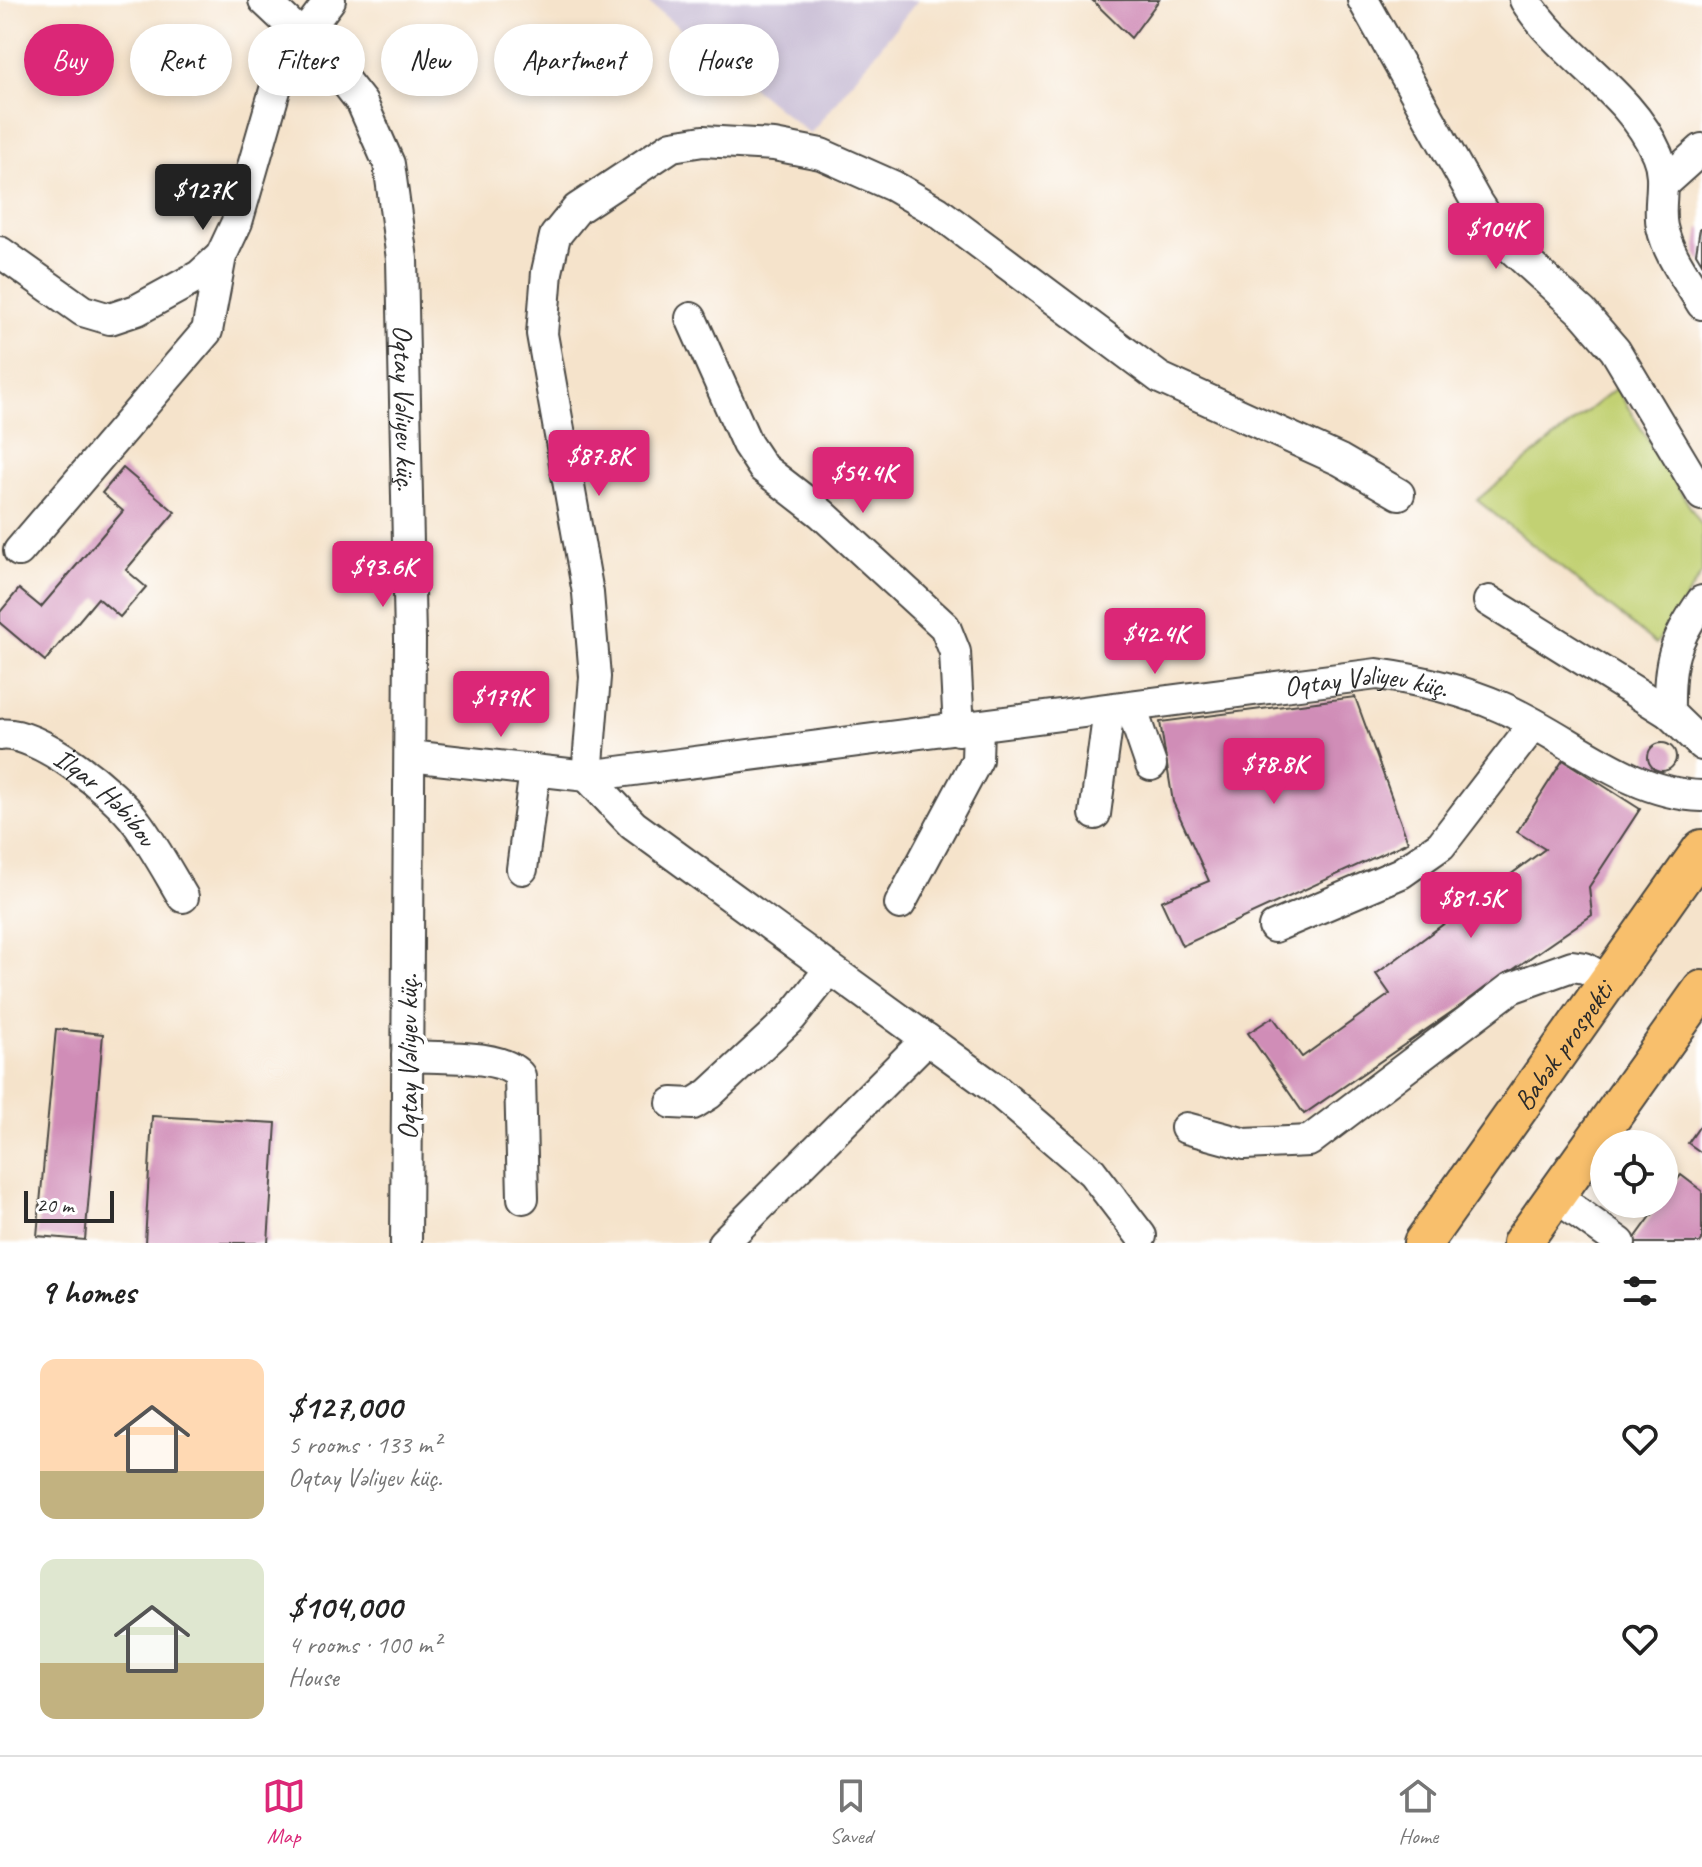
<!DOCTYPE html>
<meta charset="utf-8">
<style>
:root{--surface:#fff;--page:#f2f2f2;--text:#222;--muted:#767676;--line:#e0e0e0;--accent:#db2777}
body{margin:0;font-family:Caveat,sans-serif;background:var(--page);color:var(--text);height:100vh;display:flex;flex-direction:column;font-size:30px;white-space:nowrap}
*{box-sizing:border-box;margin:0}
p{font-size:26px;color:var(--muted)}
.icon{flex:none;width:44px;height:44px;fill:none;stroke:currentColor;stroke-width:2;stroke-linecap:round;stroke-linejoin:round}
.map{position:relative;height:1243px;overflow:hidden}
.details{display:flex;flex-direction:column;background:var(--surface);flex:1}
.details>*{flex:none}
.guide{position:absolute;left:24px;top:24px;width:800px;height:72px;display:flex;gap:16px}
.fabs{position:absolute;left:1590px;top:1130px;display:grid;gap:16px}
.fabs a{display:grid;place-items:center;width:88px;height:88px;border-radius:50%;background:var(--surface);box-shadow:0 4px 12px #0003;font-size:40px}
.scale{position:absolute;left:24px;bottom:20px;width:90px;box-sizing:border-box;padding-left:8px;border:4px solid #2b2b2b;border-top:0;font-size:22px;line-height:28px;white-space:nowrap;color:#2b2b2b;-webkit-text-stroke:6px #fff;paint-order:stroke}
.price{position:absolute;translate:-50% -68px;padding:0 18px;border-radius:8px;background:var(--accent);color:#fff;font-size:26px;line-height:52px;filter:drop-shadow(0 2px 4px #0008)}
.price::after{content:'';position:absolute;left:50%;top:48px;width:24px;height:18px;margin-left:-12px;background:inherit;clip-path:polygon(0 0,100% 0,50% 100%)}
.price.selected{background:#222;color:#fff}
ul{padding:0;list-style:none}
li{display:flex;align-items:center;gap:24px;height:200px;padding:0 40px}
li span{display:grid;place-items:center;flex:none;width:224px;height:160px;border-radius:16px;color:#555}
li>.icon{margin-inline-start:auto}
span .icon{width:96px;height:96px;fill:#fffc;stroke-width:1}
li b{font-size:34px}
h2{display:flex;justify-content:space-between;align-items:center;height:96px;padding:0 40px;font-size:34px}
.chip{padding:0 28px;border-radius:36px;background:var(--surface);box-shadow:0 4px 12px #0003;font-size:28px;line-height:72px}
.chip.selected{background:var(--accent);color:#fff}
.tabs{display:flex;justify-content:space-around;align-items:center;height:112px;border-top:2px solid var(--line);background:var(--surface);font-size:22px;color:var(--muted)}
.tabs a{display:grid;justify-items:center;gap:4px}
.tabs .selected{color:var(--accent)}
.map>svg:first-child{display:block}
.industrial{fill:#cabfd6}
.green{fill:#c2d173;stroke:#767e4f;stroke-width:2}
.building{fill:#d08db7}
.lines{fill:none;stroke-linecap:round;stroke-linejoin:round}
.minor-casing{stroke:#494743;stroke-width:34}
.major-casing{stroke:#494743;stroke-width:42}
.minor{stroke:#fff;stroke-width:30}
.major{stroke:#f8bf6c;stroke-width:38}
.labels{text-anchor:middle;stroke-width:8;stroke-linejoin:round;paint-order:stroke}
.street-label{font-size:28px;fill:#2b2b2b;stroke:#fff}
</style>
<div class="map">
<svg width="1702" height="1243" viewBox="0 0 1702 1243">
<rect width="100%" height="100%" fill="#fff"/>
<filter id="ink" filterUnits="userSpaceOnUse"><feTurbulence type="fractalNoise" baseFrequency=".0125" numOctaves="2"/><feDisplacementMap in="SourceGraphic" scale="16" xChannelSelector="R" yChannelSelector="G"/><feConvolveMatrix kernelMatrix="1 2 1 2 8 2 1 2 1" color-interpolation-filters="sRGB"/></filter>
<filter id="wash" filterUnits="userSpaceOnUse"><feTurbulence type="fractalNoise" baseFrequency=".006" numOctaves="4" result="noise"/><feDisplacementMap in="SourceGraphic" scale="32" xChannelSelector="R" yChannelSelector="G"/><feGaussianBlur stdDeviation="1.8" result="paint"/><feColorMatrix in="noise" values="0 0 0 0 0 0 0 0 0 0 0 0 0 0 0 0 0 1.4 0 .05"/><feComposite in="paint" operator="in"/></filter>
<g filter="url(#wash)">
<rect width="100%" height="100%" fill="#f5e3cb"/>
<path class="industrial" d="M645,0H918L810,134Z"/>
<path class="green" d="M1616,388L1702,526V573L1656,644L1477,500Z"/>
<g id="blocks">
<path class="building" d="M1092,0H1159L1131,38Z
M1700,228H1702V263L1696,253Z
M123,468L175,512L126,570L146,587L120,617L98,598L45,661L0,623V612L19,589L41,607L123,511L102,493Z
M1355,697L1408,842L1182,946L1161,901L1209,881L1173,802L1160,722Z
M1648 757a14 14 0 1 1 28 0a14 14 0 1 1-28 0Z
M1563,760L1640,809L1589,887L1592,915L1304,1114L1248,1033L1273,1017L1302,1057L1390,994L1376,974L1545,849L1517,832Z
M56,1029L103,1034L85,1240L37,1236Z
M152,1116L276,1123L268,1243H145Z
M1702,1123V1153L1688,1143Z
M1681,1175L1702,1191V1240L1700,1243H1636L1633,1241L1660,1204H1664V1198Z"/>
</g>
</g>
<g filter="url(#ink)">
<use href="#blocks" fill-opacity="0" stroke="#494743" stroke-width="2"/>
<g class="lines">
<defs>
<g id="minor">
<path id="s1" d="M264,0L329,61L362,103L389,164L402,259L410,639L406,1243"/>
<path d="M1363,0L1477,203L1500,238L1583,313L1615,350L1702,495"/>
<path d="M1525,0C1561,57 1630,91 1657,154C1668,179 1657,203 1662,227C1668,255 1688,280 1702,304"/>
<path d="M1664,183L1702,149"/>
<path d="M0,252L83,311L110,319L137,310L199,276L221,256L237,222L279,76L303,36L330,0"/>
<path d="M691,318L747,444L763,468L821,513L945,627L955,652L959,730"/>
<path d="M19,551L207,331L221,256"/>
<path d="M1489,601L1669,713"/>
<path d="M1702,601C1673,642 1668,663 1669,713L1702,745"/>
<path d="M1131,707L1151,765"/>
<path id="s2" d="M0,735C36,729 116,793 137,823C154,846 168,872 183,897"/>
<path id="s3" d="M410,756L587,776L1377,674C1421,680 1460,689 1501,707C1567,735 1627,794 1702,796"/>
<path d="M1095,814L1109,710"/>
<path d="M522,869L535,770"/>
<path d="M900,904L977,760L978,727"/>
<path d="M1274,927L1401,873L1441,845L1534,724"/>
<path d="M407,1056C436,1058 503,1053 520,1076L523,1198"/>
<path d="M672,1103L693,1104L709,1094L792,1017L830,969"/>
<path d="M1186,1128L1245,1144L1309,1141L1511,988L1572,966L1585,968L1608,981"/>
<path d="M1555,1196L1620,1243"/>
<path d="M1141,1236L1092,1172L994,1088L633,825L587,776L595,677L588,593L542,334L547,272L555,236L577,209L672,146L703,141L774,145L821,154L893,186L938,212L1160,378L1340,460L1399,494"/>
<path d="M723,1243L927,1039"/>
</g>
<g id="major">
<path id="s4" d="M1423,1243L1702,849"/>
<path d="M1522,1243L1702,990"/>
</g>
</defs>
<use href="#minor" class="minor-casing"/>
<use href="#major" class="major-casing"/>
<use href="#minor" class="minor"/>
<use href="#major" class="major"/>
</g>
</g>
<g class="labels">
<g class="street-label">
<text dy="10" stroke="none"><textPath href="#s1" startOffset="454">Oqtay Vəliyev küç.</textPath></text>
<text dy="10" stroke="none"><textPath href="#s3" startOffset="964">Oqtay Vəliyev küç.</textPath></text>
<text dy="10" stroke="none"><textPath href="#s2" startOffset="126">İlqar Həbibov</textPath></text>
<text dy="10" stroke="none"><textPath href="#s4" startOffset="242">Babək prospekti</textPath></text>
<text transform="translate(407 1057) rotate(-90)" y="10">Oqtay Vəliyev küç.</text>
</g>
</g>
</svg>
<div class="fabs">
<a><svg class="icon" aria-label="locate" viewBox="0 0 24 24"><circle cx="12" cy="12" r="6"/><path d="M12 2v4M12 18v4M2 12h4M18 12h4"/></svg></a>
</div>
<div class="scale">20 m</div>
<b class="price selected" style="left:203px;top:232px">$127K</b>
<b class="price" style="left:1496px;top:271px">$104K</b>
<b class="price" style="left:599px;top:498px">$87.8K</b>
<b class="price" style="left:863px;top:515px">$54.4K</b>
<b class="price" style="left:383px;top:609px">$93.6K</b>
<b class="price" style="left:1155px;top:676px">$42.4K</b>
<b class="price" style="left:501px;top:739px">$179K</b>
<b class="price" style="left:1274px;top:806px">$78.8K</b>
<b class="price" style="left:1471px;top:940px">$81.5K</b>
<div class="guide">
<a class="chip selected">Buy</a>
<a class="chip">Rent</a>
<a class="chip">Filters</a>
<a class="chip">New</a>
<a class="chip">Apartment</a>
<a class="chip">House</a>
</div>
</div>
<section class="details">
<h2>9 homes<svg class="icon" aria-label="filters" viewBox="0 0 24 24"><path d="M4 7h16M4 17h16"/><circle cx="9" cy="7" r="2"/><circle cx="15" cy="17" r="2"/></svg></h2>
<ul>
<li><span style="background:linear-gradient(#ffd9b3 70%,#c2b280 0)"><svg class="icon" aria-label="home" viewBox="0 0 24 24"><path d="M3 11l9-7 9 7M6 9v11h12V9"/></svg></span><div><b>$127,000</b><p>5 rooms · 133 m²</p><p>Oqtay Vəliyev küç.</p></div><svg class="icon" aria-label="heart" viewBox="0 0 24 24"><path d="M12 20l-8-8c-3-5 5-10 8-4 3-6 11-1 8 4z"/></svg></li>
<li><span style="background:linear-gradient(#dfe7d0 65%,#c2b280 0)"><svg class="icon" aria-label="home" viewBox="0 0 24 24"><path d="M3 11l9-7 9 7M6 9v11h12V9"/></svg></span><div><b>$104,000</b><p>4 rooms · 100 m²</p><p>House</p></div><svg class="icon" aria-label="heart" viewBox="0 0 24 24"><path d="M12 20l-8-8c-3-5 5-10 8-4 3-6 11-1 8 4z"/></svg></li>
</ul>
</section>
<nav class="tabs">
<a class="selected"><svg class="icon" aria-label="map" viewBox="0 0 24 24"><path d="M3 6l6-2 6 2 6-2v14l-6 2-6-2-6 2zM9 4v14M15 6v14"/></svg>Map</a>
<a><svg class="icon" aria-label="saved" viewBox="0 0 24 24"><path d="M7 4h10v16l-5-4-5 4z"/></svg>Saved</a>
<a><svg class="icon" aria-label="home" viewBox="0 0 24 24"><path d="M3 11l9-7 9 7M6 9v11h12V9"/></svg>Home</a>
</nav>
